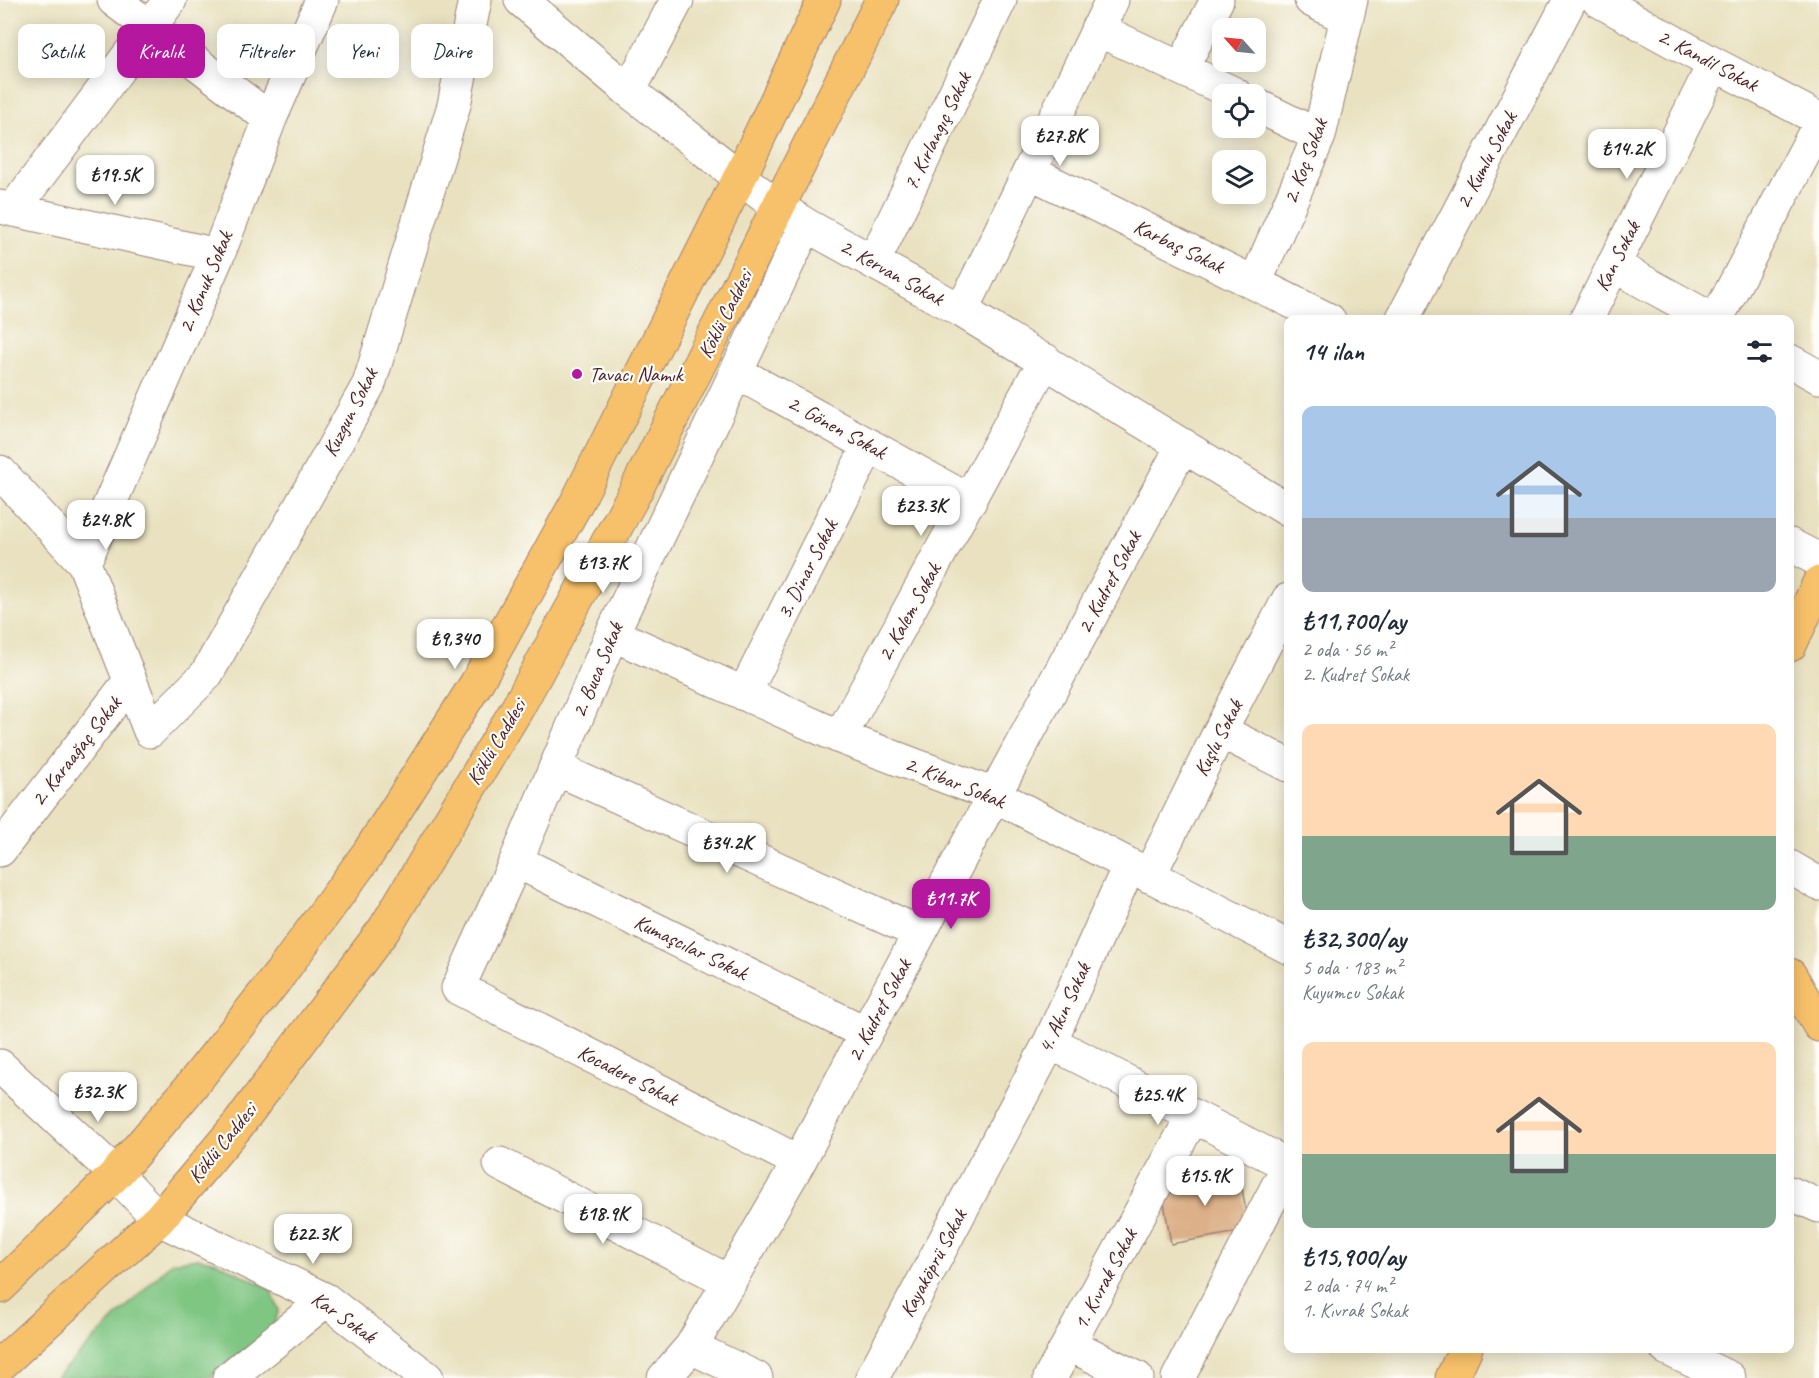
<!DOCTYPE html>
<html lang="tr">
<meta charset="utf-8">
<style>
:root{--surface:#fff;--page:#f6f6f7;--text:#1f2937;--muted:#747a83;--accent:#b5179e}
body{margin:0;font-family:Caveat,sans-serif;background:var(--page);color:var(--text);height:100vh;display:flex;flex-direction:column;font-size:22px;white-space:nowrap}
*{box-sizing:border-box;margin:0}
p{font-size:20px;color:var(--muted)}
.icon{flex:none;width:33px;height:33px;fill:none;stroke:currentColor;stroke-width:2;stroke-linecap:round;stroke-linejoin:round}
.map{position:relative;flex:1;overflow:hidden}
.side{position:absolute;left:1284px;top:315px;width:510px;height:1038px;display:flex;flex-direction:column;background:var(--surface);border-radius:12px;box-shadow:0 3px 15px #0003}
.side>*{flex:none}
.hud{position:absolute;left:18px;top:24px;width:570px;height:54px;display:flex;gap:12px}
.needle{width:39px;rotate:297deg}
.controls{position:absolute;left:1212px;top:18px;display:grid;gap:12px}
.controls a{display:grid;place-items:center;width:54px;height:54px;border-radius:12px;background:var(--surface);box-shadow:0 3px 15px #0003;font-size:30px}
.price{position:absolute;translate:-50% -51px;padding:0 14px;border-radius:12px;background:#fff;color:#222;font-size:20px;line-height:39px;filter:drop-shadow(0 2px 3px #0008)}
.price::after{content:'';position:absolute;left:50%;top:36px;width:18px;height:14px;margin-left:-9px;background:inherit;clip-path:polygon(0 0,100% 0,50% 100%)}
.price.current{background:var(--accent);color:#fff}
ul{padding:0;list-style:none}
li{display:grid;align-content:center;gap:12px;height:318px;padding:0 18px}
li span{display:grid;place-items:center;height:186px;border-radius:12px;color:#555}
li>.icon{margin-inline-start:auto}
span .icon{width:108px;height:108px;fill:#fffc;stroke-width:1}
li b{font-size:26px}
h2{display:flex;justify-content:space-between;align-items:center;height:72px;padding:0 18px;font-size:26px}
.tag{padding:0 21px;border-radius:12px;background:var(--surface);box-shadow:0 3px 15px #0003;font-size:21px;line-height:54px}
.tag.current{background:var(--accent);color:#fff}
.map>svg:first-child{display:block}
.green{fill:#7fc682;stroke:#647256;stroke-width:1.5}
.building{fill:#dcb088}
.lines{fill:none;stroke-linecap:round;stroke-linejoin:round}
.minor-casing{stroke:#9a8075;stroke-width:35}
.major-casing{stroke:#9a8075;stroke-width:35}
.minor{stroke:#fff;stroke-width:33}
.major{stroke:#f7c06b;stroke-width:33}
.poi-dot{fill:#b5179e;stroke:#fdfcf7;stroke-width:2}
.labels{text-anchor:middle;stroke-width:4.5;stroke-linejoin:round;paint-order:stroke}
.street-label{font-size:21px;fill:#4a1f2b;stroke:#fdfcf7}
.poi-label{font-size:21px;fill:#4a1f2b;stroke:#fdfcf7;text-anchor:start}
</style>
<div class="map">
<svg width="1819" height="1378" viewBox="0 0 1819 1378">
<rect width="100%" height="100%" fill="#fdfcf7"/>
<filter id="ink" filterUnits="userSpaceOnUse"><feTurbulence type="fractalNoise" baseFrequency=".0167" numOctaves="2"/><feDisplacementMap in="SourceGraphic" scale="12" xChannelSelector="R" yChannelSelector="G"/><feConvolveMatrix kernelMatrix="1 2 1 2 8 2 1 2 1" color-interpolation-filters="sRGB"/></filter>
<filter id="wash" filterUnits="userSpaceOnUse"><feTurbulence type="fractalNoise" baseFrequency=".008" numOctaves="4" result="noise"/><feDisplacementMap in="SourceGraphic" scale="24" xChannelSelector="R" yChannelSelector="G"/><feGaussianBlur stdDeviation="1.35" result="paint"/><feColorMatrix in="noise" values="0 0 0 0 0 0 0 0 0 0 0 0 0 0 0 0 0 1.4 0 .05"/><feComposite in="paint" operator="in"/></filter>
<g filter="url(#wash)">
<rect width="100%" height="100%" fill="#e9e1bf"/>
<path class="green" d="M198,1258L217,1262L270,1289L279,1310L272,1330L209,1378H55L172,1262Z"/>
<g id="blocks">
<path class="building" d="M1239,1170L1249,1230L1171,1244L1161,1185Z"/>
</g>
</g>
<g filter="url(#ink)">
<use href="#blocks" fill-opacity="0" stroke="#9a8075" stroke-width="1.5"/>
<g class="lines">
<defs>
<path id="minor" d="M114,0L270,119
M521,0L629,91L778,207L806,225L962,311L1288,510
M1311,0L1347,18
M1598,0L1714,64L1819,119
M1097,29L1235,94
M1182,68L1217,0
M629,91L677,0
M1256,105L1319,136
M1030,172L1329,320
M0,207L218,255
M13,210L170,0
M874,261L1000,0
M1613,265L1713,320
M1255,283L1319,136L1351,0
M962,311L1112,0
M1402,320L1570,0
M1586,320L1714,64
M1716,320L1819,125
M1790,361L1819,377
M736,372L970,501
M0,472L84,563L150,731L206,675L369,384L454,105L475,0
M1790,545L1819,560
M84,563L218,255L270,119L322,0
M612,634L840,737L994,795L1288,947
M744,694L869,445
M1220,731L1288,765
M840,737L1045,360
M555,768L920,933
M0,850L130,681
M516,861L866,1033
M1790,867L1819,884
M1149,876L1220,731L1288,600
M1050,1042L1288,1165
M0,1066L116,1174L159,1219L326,1300L427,1378
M799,1162L458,988L516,861L612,634L806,225
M500,1164L730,1282
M1790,1193L1819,1206
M1069,1344L1137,1378
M691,1347L756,1378
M1666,1348L1729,1378
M229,1378L326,1300
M664,1378L691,1347L799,1162L866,1033L1183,445
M872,1378L1050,1042L1129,866
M1050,1378L1193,1116
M1178,1378L1288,1166"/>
<path id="major" d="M1790,645L1819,583
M1790,975L1819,1025
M0,1287L116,1174L184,1095L280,974L369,852L476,684L578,500L740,177L824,0
M0,1365L159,1219L238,1125L385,928L518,707L634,494L882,0
M1452,1378L1466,1348"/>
</defs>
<use href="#minor" class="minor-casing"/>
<use href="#major" class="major-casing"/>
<use href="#minor" class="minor"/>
<use href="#major" class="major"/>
</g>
</g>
<circle class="poi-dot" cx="577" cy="374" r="6"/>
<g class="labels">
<g class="street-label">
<text transform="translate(1708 60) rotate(28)" y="7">2. Kandil Sokak</text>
<text transform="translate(937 131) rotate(-64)" y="7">7. Kırlangıç Sokak</text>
<text transform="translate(1486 160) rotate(-62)" y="7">2. Kumlu Sokak</text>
<text transform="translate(1305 161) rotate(-69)" y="7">2. Koç Sokak</text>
<text transform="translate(1179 246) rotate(26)" y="7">Karbaş Sokak</text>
<text transform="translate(1617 256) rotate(-63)" y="7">Kan Sokak</text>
<text transform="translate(892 272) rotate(29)" y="7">2. Kervan Sokak</text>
<text transform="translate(205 282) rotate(-67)" y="7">2. Konuk Sokak</text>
<text transform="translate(725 314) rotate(-63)" y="7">Köklü Caddesi</text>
<text transform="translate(350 412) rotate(-63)" y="7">Kuzgun Sokak</text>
<text transform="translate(837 427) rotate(29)" y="7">2. Gönen Sokak</text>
<text transform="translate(807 569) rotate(-63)" y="7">3. Dinar Sokak</text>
<text transform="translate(1109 582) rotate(-62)" y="7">2. Kudret Sokak</text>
<text transform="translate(909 612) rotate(-61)" y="7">2. Kalem Sokak</text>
<text transform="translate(597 670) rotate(-67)" y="7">2. Buca Sokak</text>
<text transform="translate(1218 738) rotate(-63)" y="7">Kuşlu Sokak</text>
<text transform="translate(496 742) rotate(-59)" y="7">Köklü Caddesi</text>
<text transform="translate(76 751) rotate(-52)" y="7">2. Karaağaç Sokak</text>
<text transform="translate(955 782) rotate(22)" y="7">2. Kibar Sokak</text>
<text transform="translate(691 947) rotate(26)" y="7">Kumaşcılar Sokak</text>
<text transform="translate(1064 1008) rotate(-65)" y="7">4. Akın Sokak</text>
<text transform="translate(879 1010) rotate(-62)" y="7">2. Kudret Sokak</text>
<text transform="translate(628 1075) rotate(27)" y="7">Kocadere Sokak</text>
<text transform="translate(222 1143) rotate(-51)" y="7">Köklü Caddesi</text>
<text transform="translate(933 1263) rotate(-62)" y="7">Kayaköprü Sokak</text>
<text transform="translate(1105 1279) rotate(-62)" y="7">1. Kıvrak Sokak</text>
<text transform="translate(344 1317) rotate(35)" y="7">Kar Sokak</text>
</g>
<g class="poi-label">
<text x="589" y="381">Tavacı Namık</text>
</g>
</g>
</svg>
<div class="controls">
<a><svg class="needle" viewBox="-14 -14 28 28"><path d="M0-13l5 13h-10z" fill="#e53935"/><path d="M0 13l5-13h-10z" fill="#747a83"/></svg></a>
<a><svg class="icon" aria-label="locate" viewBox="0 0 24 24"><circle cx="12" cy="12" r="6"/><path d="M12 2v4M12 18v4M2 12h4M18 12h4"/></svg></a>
<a><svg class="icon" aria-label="layers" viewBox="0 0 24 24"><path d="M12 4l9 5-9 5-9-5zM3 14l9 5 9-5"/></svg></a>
</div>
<b class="price" style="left:1060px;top:167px">₺27.8K</b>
<b class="price" style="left:1627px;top:180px">₺14.2K</b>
<b class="price" style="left:115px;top:206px">₺19.5K</b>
<b class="price" style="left:921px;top:537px">₺23.3K</b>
<b class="price" style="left:106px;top:551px">₺24.8K</b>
<b class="price" style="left:603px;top:594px">₺13.7K</b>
<b class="price" style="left:455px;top:670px">₺9,340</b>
<b class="price" style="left:727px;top:874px">₺34.2K</b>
<b class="price current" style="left:951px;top:930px">₺11.7K</b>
<b class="price" style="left:98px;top:1123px">₺32.3K</b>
<b class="price" style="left:1158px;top:1126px">₺25.4K</b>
<b class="price" style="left:1205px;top:1207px">₺15.9K</b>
<b class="price" style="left:603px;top:1245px">₺18.9K</b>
<b class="price" style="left:313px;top:1265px">₺22.3K</b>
<div class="hud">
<a class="tag">Satılık</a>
<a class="tag current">Kiralık</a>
<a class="tag">Filtreler</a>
<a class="tag">Yeni</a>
<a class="tag">Daire</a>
</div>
<section class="side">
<h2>14 ilan<svg class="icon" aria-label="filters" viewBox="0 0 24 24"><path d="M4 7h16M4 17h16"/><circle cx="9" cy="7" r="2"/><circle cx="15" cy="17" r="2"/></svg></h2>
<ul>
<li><span style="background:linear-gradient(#a9c7e8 60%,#9aa5b1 0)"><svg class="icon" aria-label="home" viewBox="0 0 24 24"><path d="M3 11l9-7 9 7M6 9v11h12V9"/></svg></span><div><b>₺11,700/ay</b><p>2 oda · 56 m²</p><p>2. Kudret Sokak</p></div></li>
<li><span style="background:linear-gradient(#ffd9b3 60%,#7fa58c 0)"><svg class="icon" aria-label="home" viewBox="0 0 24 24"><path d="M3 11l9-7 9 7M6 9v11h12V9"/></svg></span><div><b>₺32,300/ay</b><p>5 oda · 183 m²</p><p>Kuyumcu Sokak</p></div></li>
<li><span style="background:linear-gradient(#ffd9b3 60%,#7fa58c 0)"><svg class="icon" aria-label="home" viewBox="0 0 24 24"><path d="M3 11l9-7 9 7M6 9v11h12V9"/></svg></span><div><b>₺15,900/ay</b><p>2 oda · 74 m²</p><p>1. Kıvrak Sokak</p></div></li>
</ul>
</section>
</div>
